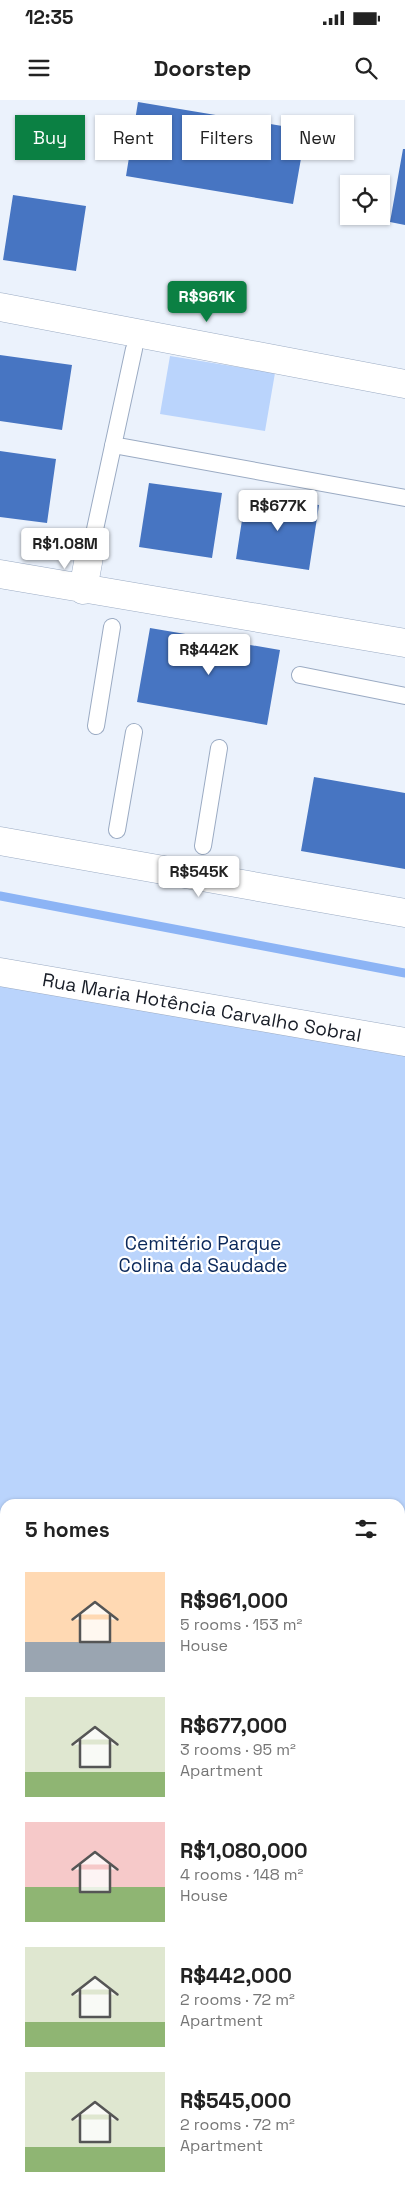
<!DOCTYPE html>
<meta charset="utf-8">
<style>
:root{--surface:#fff;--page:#f2f2f2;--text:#222;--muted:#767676;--accent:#0b8043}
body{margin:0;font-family:"Space Grotesk",sans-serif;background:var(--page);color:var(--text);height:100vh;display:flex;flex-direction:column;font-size:19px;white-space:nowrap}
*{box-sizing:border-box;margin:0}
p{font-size:16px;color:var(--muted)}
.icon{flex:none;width:28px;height:28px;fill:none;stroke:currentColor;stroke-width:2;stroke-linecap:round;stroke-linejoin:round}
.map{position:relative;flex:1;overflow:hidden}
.details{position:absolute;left:0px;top:1399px;width:405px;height:696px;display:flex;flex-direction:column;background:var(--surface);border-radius:15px 15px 0 0;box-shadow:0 1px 4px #0004}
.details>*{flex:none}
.guide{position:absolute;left:15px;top:15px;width:375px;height:45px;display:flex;gap:10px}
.tools{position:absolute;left:340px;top:75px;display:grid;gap:10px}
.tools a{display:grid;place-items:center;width:50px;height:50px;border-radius:0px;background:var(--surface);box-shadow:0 1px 4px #0004;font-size:25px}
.price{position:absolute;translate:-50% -42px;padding:0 11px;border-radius:5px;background:#fff;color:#222;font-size:16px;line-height:32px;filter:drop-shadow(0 1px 2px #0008)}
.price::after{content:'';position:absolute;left:50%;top:30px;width:15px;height:11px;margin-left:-8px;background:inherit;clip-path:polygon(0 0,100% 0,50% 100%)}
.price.selected{background:var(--accent);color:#fff}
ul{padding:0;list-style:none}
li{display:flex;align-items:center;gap:15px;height:125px;padding:0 25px}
li span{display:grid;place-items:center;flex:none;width:140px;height:100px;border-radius:0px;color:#555}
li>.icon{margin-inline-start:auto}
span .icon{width:60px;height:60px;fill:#fffc;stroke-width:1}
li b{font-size:21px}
h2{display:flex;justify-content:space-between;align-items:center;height:60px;padding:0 25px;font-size:21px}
.pill{padding:0 18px;border-radius:0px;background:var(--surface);box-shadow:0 1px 4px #0004;font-size:18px;line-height:45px}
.pill.selected{background:var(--accent);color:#fff}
.status{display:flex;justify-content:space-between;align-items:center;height:35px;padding:0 25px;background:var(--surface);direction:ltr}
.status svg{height:14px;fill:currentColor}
header{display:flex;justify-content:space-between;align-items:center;height:65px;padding:0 25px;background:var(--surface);font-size:22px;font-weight:700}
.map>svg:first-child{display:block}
.green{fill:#bad4fc}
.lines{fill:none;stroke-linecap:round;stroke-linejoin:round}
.stream{stroke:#8cb4f5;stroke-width:9}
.building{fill:#4775c2}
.lane-casing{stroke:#9babc3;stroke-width:18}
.street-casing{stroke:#9babc3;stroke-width:29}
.lane{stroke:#fff;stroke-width:16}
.street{stroke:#fff;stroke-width:28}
.labels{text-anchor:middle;stroke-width:4.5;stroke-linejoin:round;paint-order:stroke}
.street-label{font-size:19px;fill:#191e28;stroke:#fff}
.park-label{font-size:19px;fill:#0a285a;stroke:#fff}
</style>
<div class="status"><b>12:35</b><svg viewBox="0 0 49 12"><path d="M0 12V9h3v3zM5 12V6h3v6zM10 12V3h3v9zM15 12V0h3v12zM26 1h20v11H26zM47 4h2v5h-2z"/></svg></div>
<header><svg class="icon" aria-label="menu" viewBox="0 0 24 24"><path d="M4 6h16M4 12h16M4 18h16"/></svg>Doorstep<svg class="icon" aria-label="search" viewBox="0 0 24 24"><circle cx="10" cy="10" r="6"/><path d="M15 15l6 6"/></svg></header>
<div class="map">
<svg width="405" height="2094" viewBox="0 0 405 2094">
<rect width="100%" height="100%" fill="#ebf2fc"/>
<path class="green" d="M170,256L275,273L265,331L160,314Z
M0,874L405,948V1948L400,1946V1404H5V1965L0,1967Z"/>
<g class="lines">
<path class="stream" d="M0,796L405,873"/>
</g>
<path class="building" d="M138,2L306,30L293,104L126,76Z
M403,49H405V125L390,122Z
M13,95L86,106L76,171L3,160Z
M0,255L72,265L62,330L0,321Z
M0,351L56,359L47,423L0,417Z
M149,383L222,393L212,458L139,447Z
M246,394L319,405L309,470L236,459Z
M150,528L280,550L267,625L137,602Z
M314,677L405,693V769L301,751Z
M5,2004V2050L0,2044V2009Z
M0,2058L5,2063V2090H11L7,2094H0Z
M400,2068L405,2073V2094H349L353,2090H400Z
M162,2090H202L206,2094H158Z
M212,2090H268L264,2094H216Z"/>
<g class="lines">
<defs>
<path id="lane" d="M113,345L405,398
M89,457L134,249
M300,575L405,596
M96,626L112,527
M117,730L134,632
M203,746L219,648"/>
<path id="street" d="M0,207L405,284
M0,474L405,543
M83,490L89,457
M0,741L405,813
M0,872L405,942"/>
</defs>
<use href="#lane" class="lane-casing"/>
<use href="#street" class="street-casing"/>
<use href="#lane" class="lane"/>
<use href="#street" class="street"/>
</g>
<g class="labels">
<g class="street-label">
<text transform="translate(202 907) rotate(10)" y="7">Rua Maria Hotência Carvalho Sobral</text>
</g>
<g class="park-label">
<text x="203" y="1150">Cemitério Parque<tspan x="203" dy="22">Colina da Saudade</tspan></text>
</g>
</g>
</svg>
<div class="tools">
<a><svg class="icon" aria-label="locate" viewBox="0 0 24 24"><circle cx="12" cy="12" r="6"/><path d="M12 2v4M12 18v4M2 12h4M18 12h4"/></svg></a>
</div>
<b class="price selected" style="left:207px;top:223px">R$961K</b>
<b class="price" style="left:278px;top:432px">R$677K</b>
<b class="price" style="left:65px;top:470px">R$1.08M</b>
<b class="price" style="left:209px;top:576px">R$442K</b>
<b class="price" style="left:199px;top:798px">R$545K</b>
<div class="guide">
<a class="pill selected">Buy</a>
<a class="pill">Rent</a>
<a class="pill">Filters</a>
<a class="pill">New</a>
</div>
<section class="details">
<h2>5 homes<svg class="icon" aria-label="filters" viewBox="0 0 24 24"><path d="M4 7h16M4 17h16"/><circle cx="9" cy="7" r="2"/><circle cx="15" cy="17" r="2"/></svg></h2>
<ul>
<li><span style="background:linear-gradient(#ffd9b3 70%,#9aa5b1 0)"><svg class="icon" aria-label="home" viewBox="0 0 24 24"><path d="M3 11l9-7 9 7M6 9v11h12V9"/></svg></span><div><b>R$961,000</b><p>5 rooms · 153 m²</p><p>House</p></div></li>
<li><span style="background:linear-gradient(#dfe7d0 75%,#8fb573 0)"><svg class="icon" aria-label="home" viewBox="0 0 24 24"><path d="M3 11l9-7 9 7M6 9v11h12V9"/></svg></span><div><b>R$677,000</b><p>3 rooms · 95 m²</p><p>Apartment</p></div></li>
<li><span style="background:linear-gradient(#f6c9c9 65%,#8fb573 0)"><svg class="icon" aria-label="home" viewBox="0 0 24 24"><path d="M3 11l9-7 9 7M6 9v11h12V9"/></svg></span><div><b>R$1,080,000</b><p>4 rooms · 148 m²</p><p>House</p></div></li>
<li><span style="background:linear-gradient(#dfe7d0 75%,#8fb573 0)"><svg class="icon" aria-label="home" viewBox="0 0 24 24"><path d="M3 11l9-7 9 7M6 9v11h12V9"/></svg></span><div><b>R$442,000</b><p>2 rooms · 72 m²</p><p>Apartment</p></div></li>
<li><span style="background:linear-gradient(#dfe7d0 75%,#8fb573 0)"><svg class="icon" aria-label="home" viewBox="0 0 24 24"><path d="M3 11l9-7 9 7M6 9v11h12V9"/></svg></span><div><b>R$545,000</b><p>2 rooms · 72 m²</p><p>Apartment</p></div></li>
</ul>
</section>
</div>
